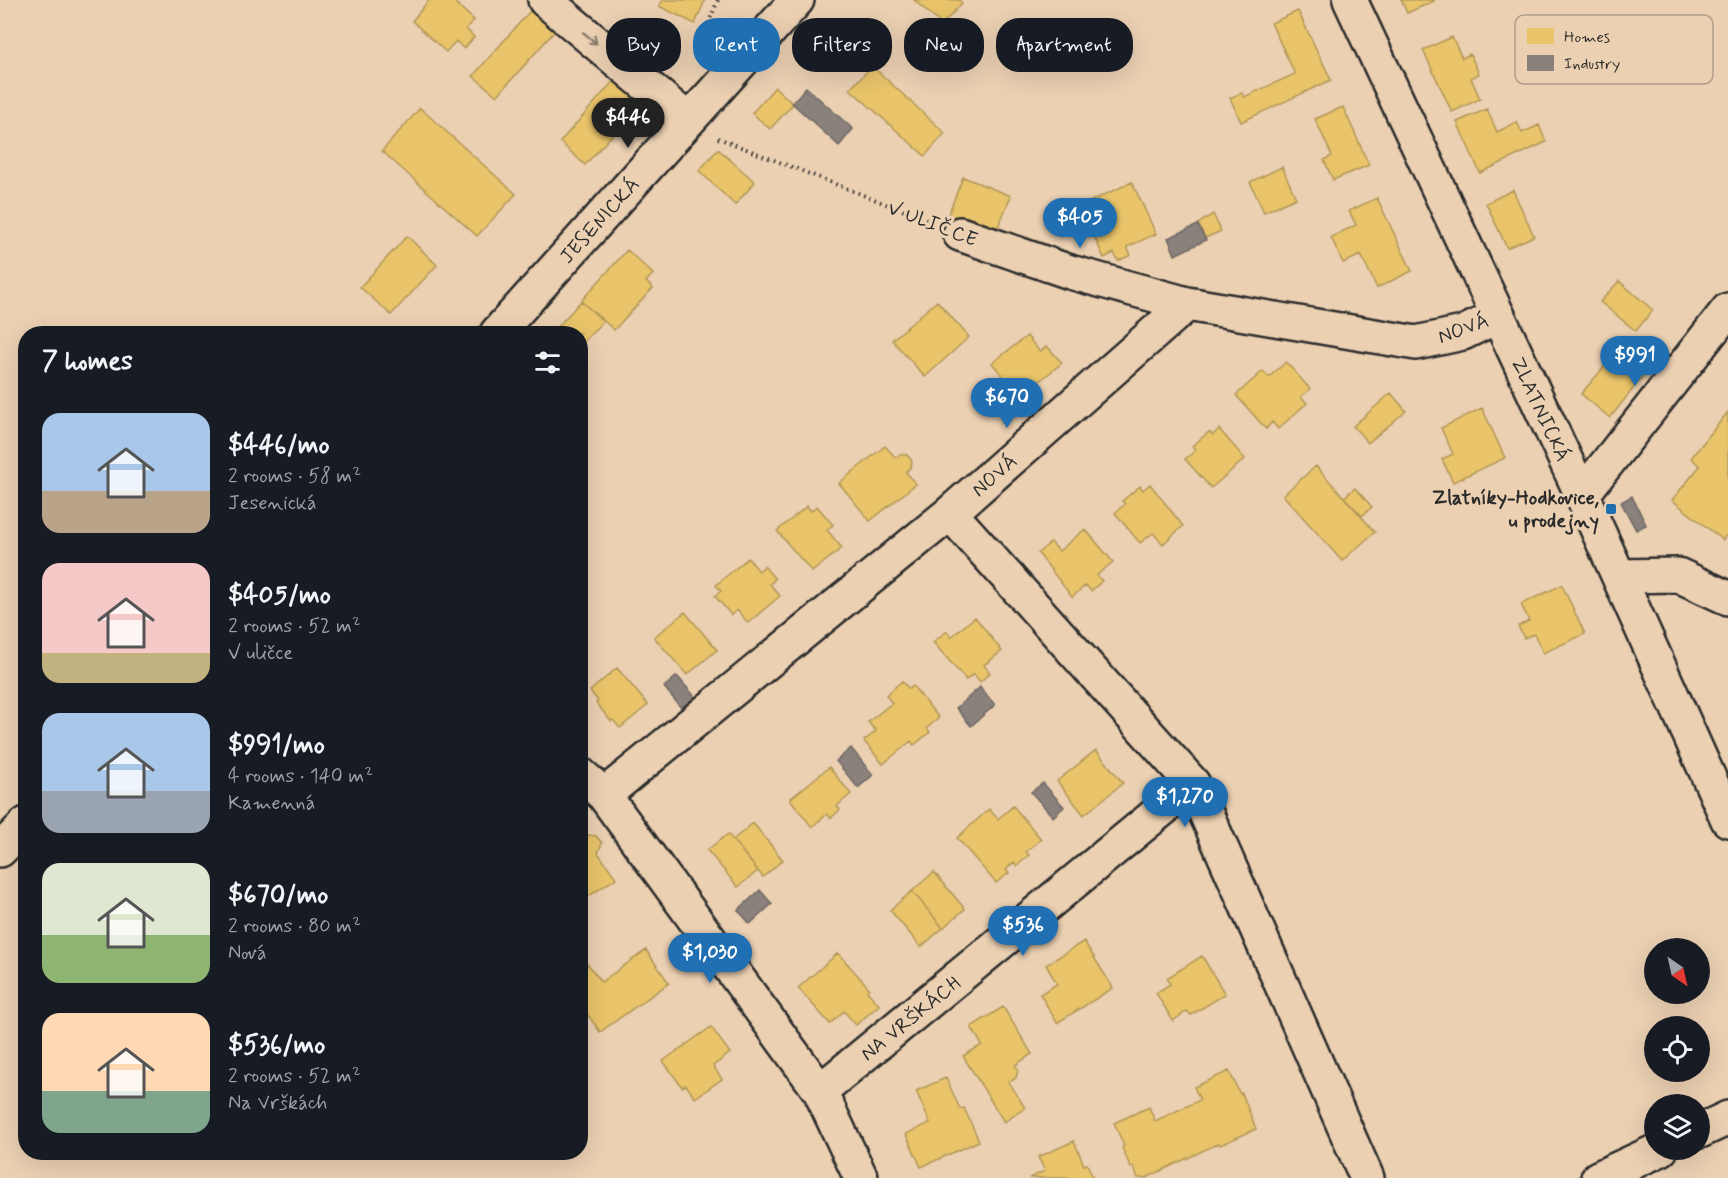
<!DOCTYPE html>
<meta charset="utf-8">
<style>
:root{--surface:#171b24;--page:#242831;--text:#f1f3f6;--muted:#9ea1a6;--accent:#1f6fb2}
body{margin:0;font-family:Mynerve,sans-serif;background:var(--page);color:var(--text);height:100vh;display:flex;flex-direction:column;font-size:22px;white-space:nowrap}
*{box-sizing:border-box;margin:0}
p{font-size:20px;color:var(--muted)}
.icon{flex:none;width:33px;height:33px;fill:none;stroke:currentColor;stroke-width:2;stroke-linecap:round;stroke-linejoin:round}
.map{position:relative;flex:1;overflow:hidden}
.panel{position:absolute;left:18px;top:326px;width:570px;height:834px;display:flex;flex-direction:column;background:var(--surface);border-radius:24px;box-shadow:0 6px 24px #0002}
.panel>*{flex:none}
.guide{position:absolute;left:606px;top:18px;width:570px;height:54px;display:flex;gap:12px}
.needle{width:39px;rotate:146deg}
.controls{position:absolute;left:1644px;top:938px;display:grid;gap:12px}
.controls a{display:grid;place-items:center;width:66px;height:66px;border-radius:50%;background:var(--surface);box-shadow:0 6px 24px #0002;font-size:30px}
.price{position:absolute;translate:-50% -51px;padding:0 14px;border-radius:21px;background:var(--accent);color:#fff;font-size:20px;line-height:39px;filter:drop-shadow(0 2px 3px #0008)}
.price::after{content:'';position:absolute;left:50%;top:36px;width:18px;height:14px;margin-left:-9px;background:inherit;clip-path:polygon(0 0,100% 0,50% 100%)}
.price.active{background:#222;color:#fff}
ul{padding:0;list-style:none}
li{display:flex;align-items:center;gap:18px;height:150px;padding:0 24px}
li span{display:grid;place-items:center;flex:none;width:168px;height:120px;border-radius:18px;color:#555}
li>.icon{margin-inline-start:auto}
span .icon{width:72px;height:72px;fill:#fffc;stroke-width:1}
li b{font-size:26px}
h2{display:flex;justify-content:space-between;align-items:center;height:72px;padding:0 24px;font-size:26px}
.pill{padding:0 21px;border-radius:24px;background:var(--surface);box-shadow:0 6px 24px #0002;font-size:21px;line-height:54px}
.pill.active{background:var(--accent);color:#fff}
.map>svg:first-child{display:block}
.homes{fill:#e9c46a;stroke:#b09657;stroke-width:1.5}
.industry{fill:#8a817c;stroke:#6e6764;stroke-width:1.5}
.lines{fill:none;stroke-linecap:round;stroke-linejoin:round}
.street-casing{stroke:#2b2b2b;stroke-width:38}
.secondary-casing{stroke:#2b2b2b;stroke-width:38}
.path{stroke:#2b2b2b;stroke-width:4;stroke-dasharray:1.5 4.5;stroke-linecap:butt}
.street{stroke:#ebd0b2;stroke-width:33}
.secondary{stroke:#ebd0b2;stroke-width:33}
.oneway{stroke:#8b7e6e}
.poi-dot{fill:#1f6fb2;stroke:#ebd0b2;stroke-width:2}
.labels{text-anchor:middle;stroke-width:6;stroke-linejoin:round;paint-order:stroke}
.street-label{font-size:20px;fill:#2b2b2b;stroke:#ebd0b2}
.poi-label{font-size:20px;font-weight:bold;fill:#2b2b2b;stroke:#ebd0b2;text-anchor:end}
.key{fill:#ebd0b2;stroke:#b19e8a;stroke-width:1.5}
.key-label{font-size:16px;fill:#2b2b2b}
</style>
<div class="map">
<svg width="1728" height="1178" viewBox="0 0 1728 1178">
<rect width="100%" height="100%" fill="#ebd0b2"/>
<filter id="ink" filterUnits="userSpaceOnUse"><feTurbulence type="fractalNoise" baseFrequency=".0167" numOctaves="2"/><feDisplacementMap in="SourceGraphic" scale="12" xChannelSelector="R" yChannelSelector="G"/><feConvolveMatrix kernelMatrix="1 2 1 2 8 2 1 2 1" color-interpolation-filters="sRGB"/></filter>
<g filter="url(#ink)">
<path class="homes" d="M429,0H452L474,20L466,29L474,37L464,49L456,41L446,52L412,21Z
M663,0H705L695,24L659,6Z
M914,0H959L962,3L942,25Z
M1401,0H1434V1L1407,13Z
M537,3L561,24L497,96L473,76Z
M1298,11L1331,80L1241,122L1230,98L1242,93L1244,97L1295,74L1271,23Z
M1452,37L1462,58L1470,54L1479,74L1471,78L1480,99L1452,112L1423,50Z
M872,66L945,133L925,156L850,89Z
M617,77L643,101L585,165L560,142Z
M775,87L793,104L770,129L752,113Z
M1343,107L1369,165L1333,180L1324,160L1332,156L1315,119Z
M420,108L516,194L477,236L382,151Z
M1487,109L1497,132L1517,122L1522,133L1539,125L1546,142L1480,173L1457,122Z
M718,149L755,182L735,205L699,171Z
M1282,167L1296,198L1264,212L1250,182Z
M963,177L1011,196L993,239L946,220Z
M1132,182L1156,234L1127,247L1131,255L1118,261L1114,253L1104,258L1080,206Z
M1513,190L1534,236L1507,248L1486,203Z
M1377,198L1412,271L1377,288L1361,255L1343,263L1331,237L1356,225L1349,211Z
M1213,214L1221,231L1205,238L1198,224Z
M407,236L437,265L391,315L360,287Z
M627,250L653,274L646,282L653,288L614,330L581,301Z
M1619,281L1653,310L1636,331L1600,302Z
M581,301L603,321L580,346V333L553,332Z
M937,301L969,337L925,377L892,340Z
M1027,336L1040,352L1047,346L1062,363L1020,397L992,363Z
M1628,339L1655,361L1610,418L1581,394Z
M1286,362L1310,389L1301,397L1307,403L1278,429L1272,422L1266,429L1236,395L1263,371L1269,377Z
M1391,393L1406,411L1368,443L1353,426Z
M1482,408L1505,458L1453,482L1442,459L1453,454L1441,428Z
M1728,412V533L1723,540L1672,500L1700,466L1691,458Z
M1219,429L1245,459L1211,488L1185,459L1196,450L1192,446L1209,432L1213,435Z
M885,446L896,458L900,454L907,455L912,461L911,467L906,472L916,484L870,521L839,483Z
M1316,466L1375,532L1342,561L1283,495Z
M1150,484L1183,526L1163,544L1153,533L1140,543L1115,513L1125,504L1122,501L1140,486L1143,490Z
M1355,488L1372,507L1362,516L1344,497Z
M807,506L811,511L817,506L833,525L827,530L842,548L812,572L777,531Z
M1085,529L1113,562L1097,575L1102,581L1091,591L1086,585L1072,597L1038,553L1051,542L1059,551Z
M748,558L759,571L764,566L775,579L770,584L780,596L748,623L737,610L731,615L715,596L721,591L716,585Z
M1562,585L1585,634L1543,653L1534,634L1524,638L1518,626L1529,621L1521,604Z
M685,612L717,650L687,675L654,637Z
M975,617L1002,651L984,665L990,673L980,682L974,674L966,680L933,642L947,631L951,637Z
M617,668L648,705L620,728L613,720L611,721L596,703L598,701L590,691Z
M902,681L909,689L913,686L939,718L927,728L930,732L914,745L911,741L883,764L864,741L876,731L868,722L892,703L886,695Z
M1096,750L1123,783L1084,815L1057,781Z
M829,767L851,794L837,806L840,810L831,818L827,814L812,827L790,799Z
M1013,806L1041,839L1026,852L1029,855L1017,866L1014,862L1006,870L1009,873L996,883L957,838L989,809L998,819Z
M753,823L783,860L763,877L733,840Z
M728,834L758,871L738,887L707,850Z
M588,835L596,836L602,843L598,853L616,878L580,902V840Z
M934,872L965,909L943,928L912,891Z
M912,891L943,928L921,947L890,910Z
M1084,941L1113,988L1057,1023L1040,994L1057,984L1046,965Z
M646,950L669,983L600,1032L580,1004V969L588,964L601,982Z
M838,953L869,988L867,991L879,1005L856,1025L844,1011L830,1024L798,988Z
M1202,956L1225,994L1191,1015L1187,1011L1173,1021L1156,993L1170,984L1167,978Z
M1003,1007L1032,1054L1015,1065L1018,1069L1016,1078L1009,1082L1025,1108L1004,1122L963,1056L982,1045L971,1027Z
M711,1027L730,1053L713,1066L722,1079L695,1098L686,1085L682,1087L663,1061Z
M1229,1071L1240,1094L1242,1093L1256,1129L1220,1145L1219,1143L1146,1178H1138L1133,1166L1131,1168L1122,1148L1124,1146L1114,1123L1149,1107L1155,1121L1200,1100L1194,1087Z
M946,1078L960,1109L964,1108L979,1141L921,1167L906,1134L930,1123L916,1091Z
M1074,1141L1084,1165L1087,1164L1093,1178H1029L1045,1171L1038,1157Z"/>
<path class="industry" d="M806,87L853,129L839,146L792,103Z
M1198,225L1206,240L1175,255L1168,238Z
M1632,496L1646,525L1636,530L1621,502Z
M677,676L696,698L682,709L664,687Z
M980,687L995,705L971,726L956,708Z
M851,748L873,775L858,788L836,761Z
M1043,783L1064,807L1053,817L1031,792Z
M760,890L772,904L750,924L738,910Z"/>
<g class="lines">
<defs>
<path id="street" d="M545,0L688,120
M960,234L1070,272L1187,304
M1582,495L1728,310
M950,513L1193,784L1367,1178
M1619,576L1678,575L1728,598
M580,774L604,795L820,1091L861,1178
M604,795L950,513L1187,304L1416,343L1463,333L1498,316
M820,1091L1193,784
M1700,1131L1728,1118
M1598,1178L1661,1149"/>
<path id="secondary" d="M1350,0L1582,495L1728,820
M497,333L797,0
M0,850L26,824"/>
</defs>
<use href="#street" class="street-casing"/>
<use href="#secondary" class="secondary-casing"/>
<path class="path" d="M714,42L704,34L718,0
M718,138L932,222"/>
<use href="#street" class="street"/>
<use href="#secondary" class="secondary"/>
</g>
<defs><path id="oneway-shaft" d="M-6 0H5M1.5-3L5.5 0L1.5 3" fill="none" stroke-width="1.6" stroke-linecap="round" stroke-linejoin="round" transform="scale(1.5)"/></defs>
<use class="oneway" href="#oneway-shaft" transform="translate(590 38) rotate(40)"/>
</g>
<rect class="poi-dot" x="1605" y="503" width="12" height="12" rx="3"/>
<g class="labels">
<g class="street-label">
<text transform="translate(599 220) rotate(-48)" y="7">JESENICKÁ</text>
<text transform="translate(933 223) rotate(21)" y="7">V ULIČCE</text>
<text transform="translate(1463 328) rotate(-20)" y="7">NOVÁ</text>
<text transform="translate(1541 409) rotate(65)" y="7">ZLATNICKÁ</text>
<text transform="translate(994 475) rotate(-41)" y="7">NOVÁ</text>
<text transform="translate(910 1018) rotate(-39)" y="7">NA VRŠKÁCH</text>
</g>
<g class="poi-label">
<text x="1599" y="504">Zlatníky-Hodkovice,<tspan x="1599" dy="23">u prodejny</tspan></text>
</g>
</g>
<rect x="1515" y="15" width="198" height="69" rx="9" class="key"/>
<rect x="1527" y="28" width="27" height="16" fill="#e9c46a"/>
<rect x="1527" y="55" width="27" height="16" fill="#8a817c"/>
<g class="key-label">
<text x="1564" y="42">Homes</text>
<text x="1564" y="69">Industry</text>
</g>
</svg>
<div class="controls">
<a><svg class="needle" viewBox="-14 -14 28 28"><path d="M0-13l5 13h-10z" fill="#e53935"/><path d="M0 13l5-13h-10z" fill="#9ea1a6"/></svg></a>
<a><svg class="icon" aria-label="locate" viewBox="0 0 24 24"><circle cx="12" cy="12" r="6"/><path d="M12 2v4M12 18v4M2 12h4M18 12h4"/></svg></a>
<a><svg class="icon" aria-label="layers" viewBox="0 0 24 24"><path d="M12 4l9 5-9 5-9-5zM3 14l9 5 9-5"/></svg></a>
</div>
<b class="price active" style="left:628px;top:149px">$446</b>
<b class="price" style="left:1080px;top:249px">$405</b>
<b class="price" style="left:1635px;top:387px">$991</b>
<b class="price" style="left:1007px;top:429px">$670</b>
<b class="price" style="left:1185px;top:828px">$1,270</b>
<b class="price" style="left:1023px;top:957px">$536</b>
<b class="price" style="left:710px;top:984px">$1,030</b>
<div class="guide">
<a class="pill">Buy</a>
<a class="pill active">Rent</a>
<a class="pill">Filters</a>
<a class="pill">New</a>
<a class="pill">Apartment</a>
</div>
<section class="panel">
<h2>7 homes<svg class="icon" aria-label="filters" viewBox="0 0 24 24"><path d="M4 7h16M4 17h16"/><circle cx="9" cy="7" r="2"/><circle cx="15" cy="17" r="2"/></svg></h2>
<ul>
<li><span style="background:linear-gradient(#a9c7e8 65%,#b9a48a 0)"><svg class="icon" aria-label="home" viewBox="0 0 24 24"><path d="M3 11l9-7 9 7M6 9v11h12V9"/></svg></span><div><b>$446/mo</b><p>2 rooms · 58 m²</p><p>Jesenická</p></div></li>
<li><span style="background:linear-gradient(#f6c9c9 75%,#c2b280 0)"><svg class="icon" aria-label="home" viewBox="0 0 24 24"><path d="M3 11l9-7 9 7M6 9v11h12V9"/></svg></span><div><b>$405/mo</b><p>2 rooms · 52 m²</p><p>V uličce</p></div></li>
<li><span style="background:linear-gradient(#a9c7e8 65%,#9aa5b1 0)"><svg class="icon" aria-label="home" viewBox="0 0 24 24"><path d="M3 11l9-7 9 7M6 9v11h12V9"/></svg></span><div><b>$991/mo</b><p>4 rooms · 140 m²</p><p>Kamenná</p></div></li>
<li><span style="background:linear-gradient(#dfe7d0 60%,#8fb573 0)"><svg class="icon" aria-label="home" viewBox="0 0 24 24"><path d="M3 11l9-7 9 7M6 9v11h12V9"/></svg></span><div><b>$670/mo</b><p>2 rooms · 80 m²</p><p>Nová</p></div></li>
<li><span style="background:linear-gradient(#ffd9b3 65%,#7fa58c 0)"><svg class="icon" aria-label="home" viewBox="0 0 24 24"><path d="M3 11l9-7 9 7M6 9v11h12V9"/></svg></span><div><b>$536/mo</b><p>2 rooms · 52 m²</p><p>Na Vrškách</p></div></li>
</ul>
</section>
</div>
